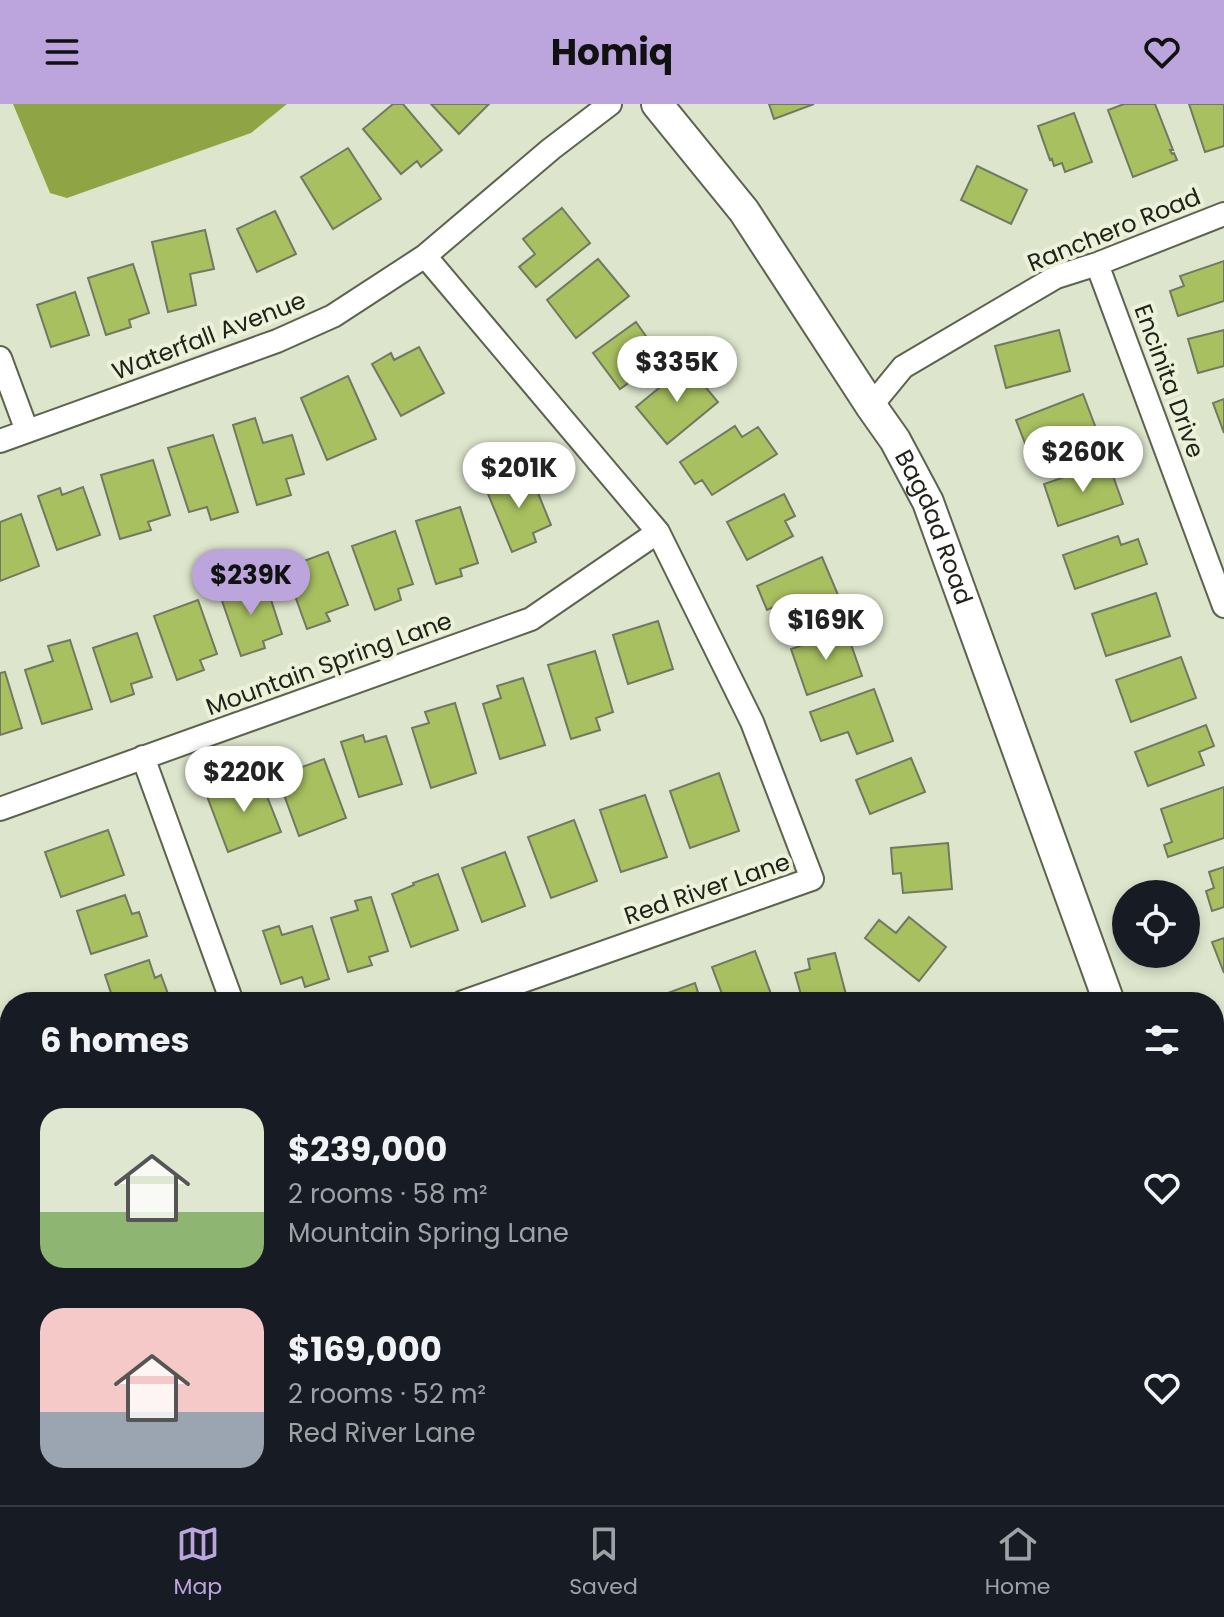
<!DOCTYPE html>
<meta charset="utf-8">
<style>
:root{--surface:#171b24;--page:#242831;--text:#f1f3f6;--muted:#9ea1a6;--line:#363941;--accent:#bca5dc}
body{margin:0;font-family:Poppins,sans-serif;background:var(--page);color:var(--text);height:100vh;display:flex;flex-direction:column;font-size:30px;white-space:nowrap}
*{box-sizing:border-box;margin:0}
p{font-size:26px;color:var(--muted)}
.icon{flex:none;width:44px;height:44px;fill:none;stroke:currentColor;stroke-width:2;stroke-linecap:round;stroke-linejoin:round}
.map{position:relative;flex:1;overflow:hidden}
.side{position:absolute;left:0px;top:888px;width:1224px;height:514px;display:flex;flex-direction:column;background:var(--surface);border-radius:32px 32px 0 0;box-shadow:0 4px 12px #0003}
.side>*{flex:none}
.fabs{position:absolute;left:1112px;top:776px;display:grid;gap:16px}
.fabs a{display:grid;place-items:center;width:88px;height:88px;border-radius:50%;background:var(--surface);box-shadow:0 4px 12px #0003;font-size:40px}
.price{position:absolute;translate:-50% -68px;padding:0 18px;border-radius:28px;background:#fff;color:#222;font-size:26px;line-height:52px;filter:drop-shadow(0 2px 4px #0008)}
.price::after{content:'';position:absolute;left:50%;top:48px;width:24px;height:18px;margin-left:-12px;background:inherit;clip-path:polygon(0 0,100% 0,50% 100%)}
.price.selected{background:var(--accent);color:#111}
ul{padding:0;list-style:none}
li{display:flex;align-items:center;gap:24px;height:200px;padding:0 40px}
li span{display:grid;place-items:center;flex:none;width:224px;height:160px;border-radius:24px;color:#555}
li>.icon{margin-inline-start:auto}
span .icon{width:96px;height:96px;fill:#fffc;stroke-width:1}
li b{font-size:34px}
h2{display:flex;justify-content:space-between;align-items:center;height:96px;padding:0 40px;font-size:34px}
header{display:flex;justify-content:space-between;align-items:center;height:104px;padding:0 40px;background:var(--accent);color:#111;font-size:36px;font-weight:700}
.dock{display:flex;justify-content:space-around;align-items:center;height:112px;border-top:2px solid var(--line);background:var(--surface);font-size:22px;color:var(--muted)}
.dock a{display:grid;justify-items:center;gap:4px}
.dock .selected{color:var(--accent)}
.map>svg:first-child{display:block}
.water{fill:#8fa545}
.building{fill:#a8c060;stroke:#727862;stroke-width:2}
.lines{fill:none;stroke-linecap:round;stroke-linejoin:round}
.lane-casing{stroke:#5d634d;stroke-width:15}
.street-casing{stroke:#5d634d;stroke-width:26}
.secondary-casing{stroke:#5d634d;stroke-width:34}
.lane{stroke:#fff;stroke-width:11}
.street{stroke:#fff;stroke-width:22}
.secondary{stroke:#fff;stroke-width:30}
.labels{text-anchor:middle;stroke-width:8;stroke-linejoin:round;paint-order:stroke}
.street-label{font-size:24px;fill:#20231a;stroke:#ebf2d9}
</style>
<header><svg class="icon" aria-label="menu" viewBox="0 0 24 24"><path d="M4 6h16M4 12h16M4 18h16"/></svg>Homiq<svg class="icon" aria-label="heart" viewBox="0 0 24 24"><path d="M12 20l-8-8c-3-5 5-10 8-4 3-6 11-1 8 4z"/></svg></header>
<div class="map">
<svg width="1224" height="1401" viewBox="0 0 1224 1401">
<rect width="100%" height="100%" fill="#dde5cc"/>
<path class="water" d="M13,0H287L251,29L67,94L50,89Z"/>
<path class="building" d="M393,0H403L442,46L421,63L417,57L401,70L363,25Z
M431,0H489L459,30Z
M769,0H814L774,15Z
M1124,0H1155L1173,46H1170L1172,50L1174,49L1177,56L1133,73L1108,6Z
M1189,0H1224V42L1205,48Z
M1074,9L1092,58L1065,68L1062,59L1054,62L1052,55L1050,56L1038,22Z
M348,44L381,95L333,125L301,73Z
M977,62L1027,86L1011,120L961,96Z
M562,104L590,139L536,183L519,163L535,150L523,135Z
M275,107L296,150L257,168L237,125Z
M205,126L214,165L190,170L196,201L168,208L152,138Z
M598,155L629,192L576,234L547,196Z
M1224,157V197L1178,212L1170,187L1184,182L1180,172Z
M133,160L149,209L129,216L131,223L106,231L88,174Z
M75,188L89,231L51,243L37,201Z
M636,218L662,255L620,285L593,249Z
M1059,226L1070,267L1006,284L995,242Z
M1224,226V262L1198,269L1188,235Z
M419,243L444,289L401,312L372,260L391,249L394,256Z
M687,261L718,298L667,340L636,303Z
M348,272L376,335L327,356L301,294Z
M1083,290L1100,335L1033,360L1016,316Z
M1224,295V329L1213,299Z
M255,314L263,339L292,331L304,370L286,375L291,391L257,401L233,321Z
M735,322L742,333L758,323L777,350L712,391L702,376L695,380L680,358Z
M213,331L238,408L211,416L207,403L189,408L168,344Z
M153,356L170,411L148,418L151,426L120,435L101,371Z
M1108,358L1123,400L1058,422L1044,380Z
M529,367L551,421L533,429L536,438L512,448L486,385Z
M83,383L100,431L57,446L38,392L60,384L62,391Z
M784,390L795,412L785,417L793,432L747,456L727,418Z
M460,403L478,459L460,465L462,472L436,480L416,417Z
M21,410L39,462L0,477V418Z
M395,427L413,480L398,485L401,496L375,506L352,442Z
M1118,432L1121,441L1138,435L1147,460L1075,485L1063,451Z
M328,448L348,501L326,509L330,517L307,525L285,464Z
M822,453L841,498L799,516L790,496L767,506L757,482Z
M265,477L282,530L263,537L265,544L241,552L220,491Z
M1156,489L1170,532L1106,552L1092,510Z
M198,496L217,550L200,556L204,566L177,576L154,512Z
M658,517L673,565L628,580L613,531Z
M846,526L862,572L807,591L791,545Z
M137,529L152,573L131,580L134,590L111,598L93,544Z
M70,536L92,605L42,620L25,566L53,557L48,542Z
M595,547L613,608L596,614L600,626L571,635L548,561Z
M1181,553L1196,594L1131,618L1116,576Z
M5,568L22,624L0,631V569Z
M523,574L545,641L500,655L483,600L501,594L497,582Z
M874,585L893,637L857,650L848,628L821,637L810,608Z
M455,599L476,669L431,684L412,624L429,619L425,608Z
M1206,621L1214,642L1199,648L1204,661L1148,682L1135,648Z
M363,631L365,638L386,632L402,680L359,693L341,638Z
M911,654L925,688L870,710L856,676Z
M324,655L346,714L299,732L275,666L295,659L297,665Z
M719,669L739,727L690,744L670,687Z
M259,672L281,728L228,748L207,692Z
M1224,683V734L1168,753L1164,741L1172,738L1161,705Z
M645,691L667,753L621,768L600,706Z
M574,716L597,777L551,794L528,733Z
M108,726L124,771L61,793L45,748Z
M948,739L952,785L903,789L901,769L893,770L891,744Z
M505,748L525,802L482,818L462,764Z
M1224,763V803L1212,807L1206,787L1214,784L1209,768Z
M438,770L458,826L411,843L392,790L414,781L413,779Z
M125,791L132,810L139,808L147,832L91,850L77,807Z
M371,793L388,847L369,853L372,861L348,868L331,814L358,806L355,797Z
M909,813L946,843L919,877L865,834L879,816L896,829Z
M279,822L282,831L312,822L329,875L305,883L302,873L281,880L263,827Z
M1224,834V869L1212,838Z
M755,847L774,898H725L712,863Z
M835,849L848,898H803L795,869L810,865L808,855Z
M149,856L155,874L161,871L171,898H114L105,871Z
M695,879L701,898H656L654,894Z
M0,913L10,941V953L0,956Z
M10,979V1029L0,1033V982Z
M10,1048V1078L6,1080L0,1064V1052Z
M116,1392H186L189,1401H120Z
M531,1392H566L569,1401H515L532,1395Z
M609,1392H642L645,1401H613Z
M700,1392H798L802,1401H703Z
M1117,1392H1200L1203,1401H1121Z"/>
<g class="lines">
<defs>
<path id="lane" d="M1214,1278L1224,1275
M657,1392L661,1401
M851,1392L854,1401
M1012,1392L1036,1401
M985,1401L1011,1392
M1054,1401L1057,1392"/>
<path id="street" d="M425,152L658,428L752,618L812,775L463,898
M1097,160L1224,502
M0,254L27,327
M871,302L903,263L1056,173L1097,160L1224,110
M0,337L277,237L333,212L425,152L551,45L610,0
M143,653L232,898
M0,705L531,515L658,428
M1214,1094L1224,1090
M0,1266L10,1292
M49,1392L52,1401
M366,1401L390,1392"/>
<g id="secondary">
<path id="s1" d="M657,0L744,107L871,302L895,336L928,398L1109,898"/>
<path d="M1214,1183L1224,1211"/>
</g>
</defs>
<use href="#lane" class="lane-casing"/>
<use href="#street" class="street-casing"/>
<use href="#secondary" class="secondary-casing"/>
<use href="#lane" class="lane"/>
<use href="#street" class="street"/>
<use href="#secondary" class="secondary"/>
</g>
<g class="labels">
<g class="street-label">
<text transform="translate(1114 126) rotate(-22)" y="8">Ranchero Road</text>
<text transform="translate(209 232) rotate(-21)" y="8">Waterfall Avenue</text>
<text transform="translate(1169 277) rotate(70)" y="8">Encinita Drive</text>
<text dy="8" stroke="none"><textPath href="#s1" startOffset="508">Bagdad Road</textPath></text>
<text transform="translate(329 560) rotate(-20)" y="8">Mountain Spring Lane</text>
<text transform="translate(707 785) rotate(-19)" y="8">Red River Lane</text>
</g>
</g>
</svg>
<div class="fabs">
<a><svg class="icon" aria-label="locate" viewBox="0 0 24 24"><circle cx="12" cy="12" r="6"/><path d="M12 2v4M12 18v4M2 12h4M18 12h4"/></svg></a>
</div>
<b class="price" style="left:677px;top:300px">$335K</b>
<b class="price" style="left:1083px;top:390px">$260K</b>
<b class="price" style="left:519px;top:406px">$201K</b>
<b class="price selected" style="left:251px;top:513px">$239K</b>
<b class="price" style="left:826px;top:558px">$169K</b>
<b class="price" style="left:244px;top:710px">$220K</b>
<section class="side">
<h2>6 homes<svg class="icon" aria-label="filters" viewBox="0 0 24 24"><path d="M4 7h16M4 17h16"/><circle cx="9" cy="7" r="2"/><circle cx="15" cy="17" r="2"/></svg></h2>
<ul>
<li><span style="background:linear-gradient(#dfe7d0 65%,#8fb573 0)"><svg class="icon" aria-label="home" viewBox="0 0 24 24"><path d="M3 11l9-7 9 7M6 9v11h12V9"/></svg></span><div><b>$239,000</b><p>2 rooms · 58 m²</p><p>Mountain Spring Lane</p></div><svg class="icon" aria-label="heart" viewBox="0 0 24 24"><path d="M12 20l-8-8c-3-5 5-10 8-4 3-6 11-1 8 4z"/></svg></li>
<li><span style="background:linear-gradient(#f6c9c9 65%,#9aa5b1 0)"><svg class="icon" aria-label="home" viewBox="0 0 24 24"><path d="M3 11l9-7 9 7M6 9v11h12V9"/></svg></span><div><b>$169,000</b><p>2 rooms · 52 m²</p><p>Red River Lane</p></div><svg class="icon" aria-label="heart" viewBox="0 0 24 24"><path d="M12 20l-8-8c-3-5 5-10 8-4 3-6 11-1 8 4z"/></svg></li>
</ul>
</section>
</div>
<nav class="dock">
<a class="selected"><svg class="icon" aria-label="map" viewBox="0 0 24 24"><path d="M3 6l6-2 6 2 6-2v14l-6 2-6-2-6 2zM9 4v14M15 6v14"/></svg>Map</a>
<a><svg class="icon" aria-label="saved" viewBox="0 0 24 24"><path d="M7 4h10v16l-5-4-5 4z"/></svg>Saved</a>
<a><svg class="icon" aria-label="home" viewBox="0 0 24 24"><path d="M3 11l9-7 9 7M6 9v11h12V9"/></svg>Home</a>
</nav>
